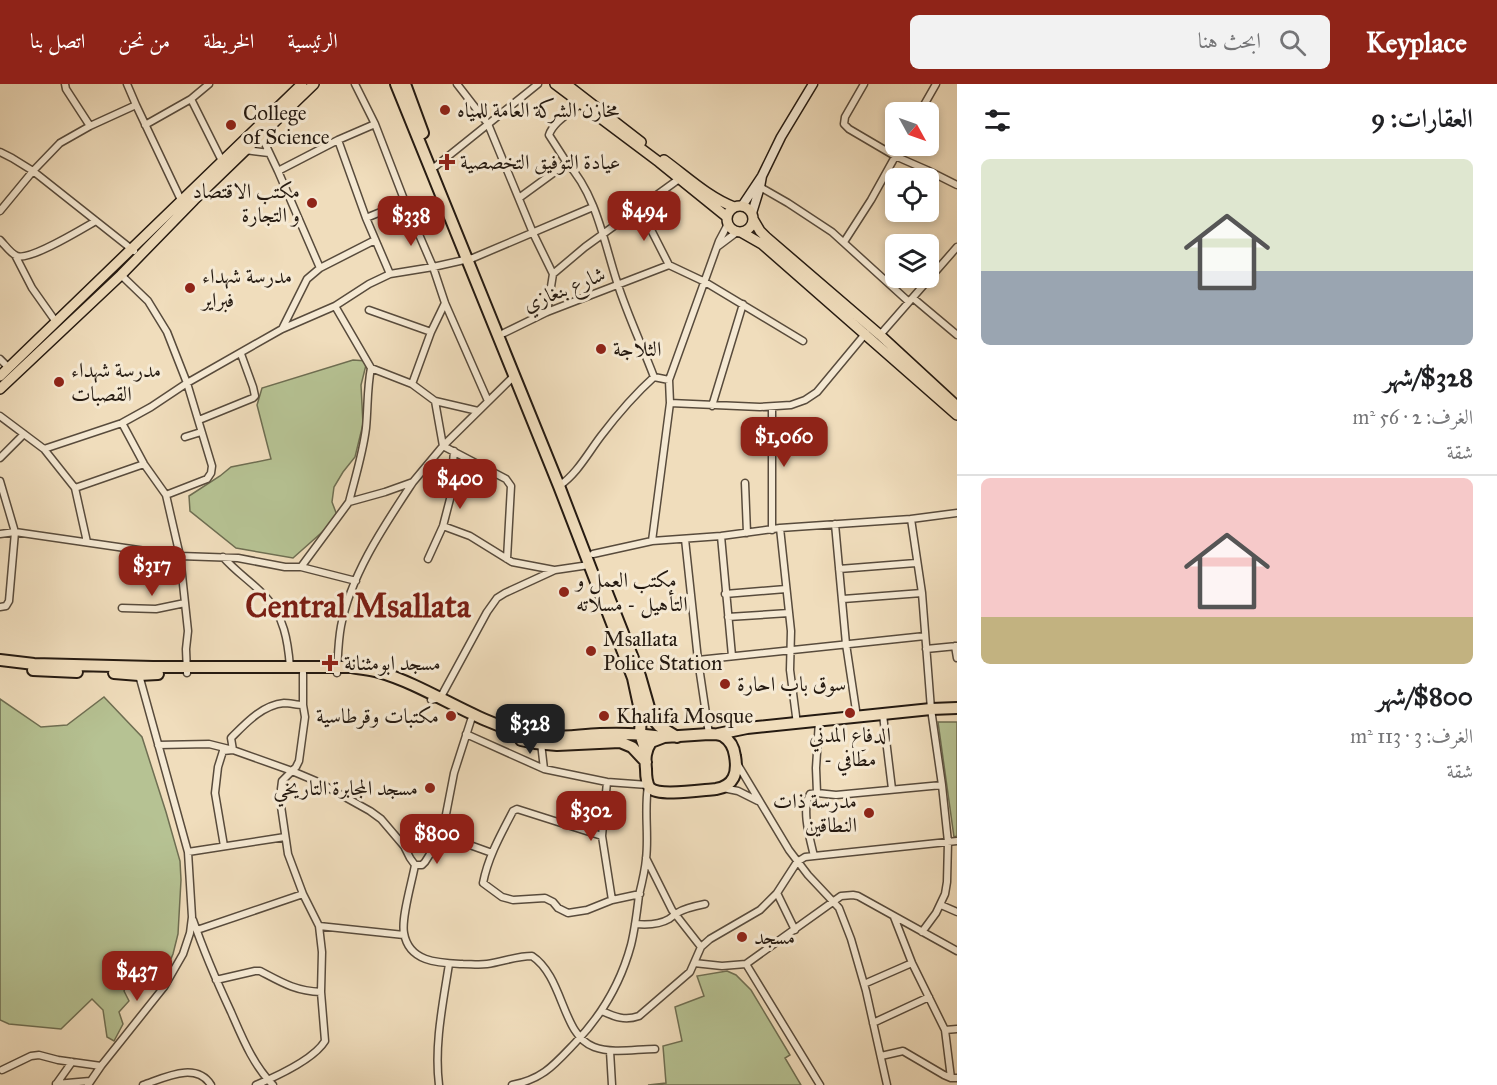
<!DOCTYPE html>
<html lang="ar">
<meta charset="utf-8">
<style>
:root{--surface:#fff;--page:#f2f2f2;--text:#202124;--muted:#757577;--line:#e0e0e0;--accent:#8f2418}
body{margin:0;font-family:"IM FELL Great Primer",Amiri,serif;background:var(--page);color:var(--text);direction:rtl;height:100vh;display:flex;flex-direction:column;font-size:22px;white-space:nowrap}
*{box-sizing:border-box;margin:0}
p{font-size:20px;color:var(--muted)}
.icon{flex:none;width:33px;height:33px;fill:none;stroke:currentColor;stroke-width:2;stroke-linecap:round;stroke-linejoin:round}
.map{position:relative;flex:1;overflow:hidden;direction:ltr}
.drawer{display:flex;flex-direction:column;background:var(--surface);width:540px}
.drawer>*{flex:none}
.needle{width:39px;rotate:130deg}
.controls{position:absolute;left:885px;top:18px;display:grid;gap:12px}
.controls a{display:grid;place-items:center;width:54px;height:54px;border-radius:9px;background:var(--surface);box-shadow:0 3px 9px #0003;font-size:30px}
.price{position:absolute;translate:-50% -51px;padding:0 14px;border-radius:12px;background:var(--accent);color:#fff;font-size:20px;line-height:39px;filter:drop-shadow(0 2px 3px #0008)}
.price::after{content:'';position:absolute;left:50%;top:36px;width:18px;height:14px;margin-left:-9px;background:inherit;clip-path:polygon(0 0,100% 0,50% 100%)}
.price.active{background:#222;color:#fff}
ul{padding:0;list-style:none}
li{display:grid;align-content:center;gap:12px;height:318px;padding:0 24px}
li+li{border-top:2px solid var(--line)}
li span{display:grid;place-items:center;height:186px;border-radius:9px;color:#555}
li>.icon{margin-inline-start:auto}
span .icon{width:108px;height:108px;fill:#fffc;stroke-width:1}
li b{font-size:26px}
h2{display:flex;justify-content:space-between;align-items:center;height:72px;padding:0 24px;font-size:26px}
header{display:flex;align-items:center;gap:36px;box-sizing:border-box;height:84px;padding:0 30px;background:var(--accent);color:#fff}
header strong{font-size:28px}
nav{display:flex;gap:33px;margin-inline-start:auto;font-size:21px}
.search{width:420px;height:54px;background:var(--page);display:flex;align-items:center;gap:15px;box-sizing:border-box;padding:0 21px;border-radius:9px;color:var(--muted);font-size:22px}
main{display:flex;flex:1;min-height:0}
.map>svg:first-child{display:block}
.green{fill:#b6c293;stroke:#6e6e52;stroke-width:1.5}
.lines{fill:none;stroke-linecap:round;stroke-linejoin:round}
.street-casing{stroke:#584b3c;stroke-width:9}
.secondary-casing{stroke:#251a11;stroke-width:11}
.primary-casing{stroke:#251a11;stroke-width:12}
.highway-casing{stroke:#251a11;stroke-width:14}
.street{stroke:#f5e9d3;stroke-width:6}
.secondary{stroke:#f5e9d3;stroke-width:8}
.primary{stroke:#f0ddbc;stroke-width:9}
.highway{stroke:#f0ddbc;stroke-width:10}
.poi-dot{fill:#8f2418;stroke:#f5e9d3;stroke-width:2}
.labels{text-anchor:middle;stroke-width:6;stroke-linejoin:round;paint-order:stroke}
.poi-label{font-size:21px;fill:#251a11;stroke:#f5e9d3;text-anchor:start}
.street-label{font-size:21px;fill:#251a11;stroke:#f5e9d3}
.town-label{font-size:33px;font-weight:bold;fill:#7a1f14;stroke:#f5e9d3}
</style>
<header>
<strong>Keyplace</strong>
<div class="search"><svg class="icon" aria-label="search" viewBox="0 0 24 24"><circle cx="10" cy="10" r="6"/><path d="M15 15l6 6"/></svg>ابحث هنا</div>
<nav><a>الرئيسية</a><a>الخريطة</a><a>من نحن</a><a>اتصل بنا</a></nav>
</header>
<main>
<section class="drawer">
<h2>العقارات: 9<svg class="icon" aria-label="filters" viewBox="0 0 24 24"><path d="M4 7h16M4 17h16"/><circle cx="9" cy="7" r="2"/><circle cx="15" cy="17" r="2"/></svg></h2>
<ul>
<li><span style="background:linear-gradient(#dfe7d0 60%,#9aa5b1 0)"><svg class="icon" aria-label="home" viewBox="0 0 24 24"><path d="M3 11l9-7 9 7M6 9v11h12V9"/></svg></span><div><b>$328/شهر</b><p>الغرف: 2 · 56 m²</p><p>شقة</p></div></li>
<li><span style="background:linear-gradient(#f6c9c9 75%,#c2b280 0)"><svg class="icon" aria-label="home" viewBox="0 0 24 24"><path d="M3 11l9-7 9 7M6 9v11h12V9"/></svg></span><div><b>$800/شهر</b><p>الغرف: 3 · 113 m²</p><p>شقة</p></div></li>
</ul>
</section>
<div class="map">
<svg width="957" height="1001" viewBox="0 0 957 1001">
<rect width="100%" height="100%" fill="#f0ddbc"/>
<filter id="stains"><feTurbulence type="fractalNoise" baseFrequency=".00333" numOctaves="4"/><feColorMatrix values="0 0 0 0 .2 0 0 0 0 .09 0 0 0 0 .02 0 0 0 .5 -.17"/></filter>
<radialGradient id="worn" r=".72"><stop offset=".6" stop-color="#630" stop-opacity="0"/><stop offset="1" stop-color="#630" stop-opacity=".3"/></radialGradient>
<path class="green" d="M353,276L367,277L361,301L363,340L355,373L343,388L334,403L332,418L338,434L293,474L236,464L190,427L189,412L220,392L231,383L271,375L257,321L262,304Z
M104,613L142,653L166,728L180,777L181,796L178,850L173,870L164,891L136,879L124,907L129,917L119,928L123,940L114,957L107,953L103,926L92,915L61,945L9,940L0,936V615L41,643L67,641Z
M938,638H957V752L954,753Z
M727,887L736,891L751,906L790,971L785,974L801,1001H648L666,999L663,962L682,957L675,923L704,912L697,892Z"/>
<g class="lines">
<defs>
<path id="street" d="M65,0L66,5L90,42
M127,0L136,21
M355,0L375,40L405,118L433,183L445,219L488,317
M457,0L488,40L533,149L553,190
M864,0L845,33L844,40L849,45L895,72L927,86L957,101
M191,15L222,77
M920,28L936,0
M145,41L191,15L209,0
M261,51L278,87L320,184
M338,56L366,134L390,190
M245,66L269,69
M0,68L12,74L33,87L134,167
M567,79L549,51C553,38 570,29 580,20
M436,82L538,0
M278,87L338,56L375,40
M760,103L788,119L832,148L909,218
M519,114L567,79C596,110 604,158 617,198C627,230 642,261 654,293L669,296
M640,124L669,181
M0,127L33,87L60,59L90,42L136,21L181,116
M366,134L405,118
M0,156C5,161 11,170 17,172C30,177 82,145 96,137
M844,158L871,116L901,62
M717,163L737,148
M15,171L32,204L56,238
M121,191L148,217L167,248L187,299L212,382L211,389L207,395L166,411
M913,214L957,251
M335,222L371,284C367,304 368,324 366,344C363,369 355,394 349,418
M369,226L431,248
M547,228L553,190L585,163L679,95
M282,245L307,195L320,184L375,156
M504,249L547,228L669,181L705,198L803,257
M880,251L957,163
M0,275L9,284
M371,284L412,300L435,317L478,327
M412,300L431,248L445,219
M435,317L443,362L506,395L511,402L507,475
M670,319L760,323L791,321L805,316L817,308L866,249
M712,322L743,220
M0,332L44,365L75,404L87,458
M199,336L253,314L255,312L253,303L241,270
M122,339L144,380L166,411L180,472L188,547L186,565L187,589
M185,353L201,348
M44,365L122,339L151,323L187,299L282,245L335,222L369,200L390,190L433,183L473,174L593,123
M0,374L24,350
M0,397L15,448L9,517L6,522L0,523
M745,399L747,449
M559,402C577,390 588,369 601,352C617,331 634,311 654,293
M75,404L144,380
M911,435L922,509L931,625L942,701L948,758L947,798L945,810L936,829L922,848
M835,440L846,560L857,633
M443,442L470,452L512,478L554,486
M780,444L791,547L790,586L797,640
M772,446V323
M0,450L15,448L180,472L238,474L285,483H301L356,497
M721,452L732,572
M685,455L698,576L709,650
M652,457L670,319L669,296L719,157L728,140
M593,470L652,457L721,452L780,444L911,435L957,429
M223,473C236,488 252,498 265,512C284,532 288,557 290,583
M428,475L443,442L450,415L454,367
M301,483L349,418L385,408L413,398L443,362L514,292
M839,485L916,479
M725,510L786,505
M843,515L922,509
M122,524L156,525L185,519
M728,533L789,529
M955,562L957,574
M926,565L957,562
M698,576L925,552
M337,589C338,573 338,558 341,542C351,490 384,442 413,398
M431,616L439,614L443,609L487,528L497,514L505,509L555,486L589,481
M883,631L892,705
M466,650L544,685L607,698L648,701
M541,659L544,685
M158,661L209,660L233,666L292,687L318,698L370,727L381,735L404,762L410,774L415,781C412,798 401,834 404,849C409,879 440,879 463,880C471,880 479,881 487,880C502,878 516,872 532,872C564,893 562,952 594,963C613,970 636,965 655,965
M738,681L789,766L808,791L839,824L851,855L866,907L887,1001
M607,698L602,752L612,816
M723,704L738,707L758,717
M817,709L816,684L819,637
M442,751L492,769
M602,752L517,725L513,727C501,750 488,773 483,799L502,813L513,816L545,814L553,818L558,824L568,829L587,826L612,816L640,810
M224,762L215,709L218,683L223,667L233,666L231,654C245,640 262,621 284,619C290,619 297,621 303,621
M188,768L285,753
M814,772C810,755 801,725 810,710L817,709L836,711L942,701
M646,774L672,826L701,863
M415,781H422L425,778L442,751L454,689L471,636
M777,809L795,846
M941,821L957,828
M894,833L912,879L945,946L951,994
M193,836C204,868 217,898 231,928C242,953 253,981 273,1001
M635,840C646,841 659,841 669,835C672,833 674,831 677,829C685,824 695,822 705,820
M319,842L404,851
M197,846L303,810
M694,879L701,863L710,855L760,826L777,809L797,778L805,773L814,772L957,757
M746,880L820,1001
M216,896L255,887H260C281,898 295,907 321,908
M864,900L912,879
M602,927C615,933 625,937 639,932L690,888L694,879L722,882L746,880L841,812L853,811L858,812L957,867
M873,939L929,913
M945,946L957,945
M610,967L612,1001
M881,972L903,967L944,991L951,994H957
M2,986L31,972L39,971L58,976L101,982
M57,999L72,978
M56,1000L90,997
M88,1001L101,982L164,903L183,870L190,849L192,833L188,768L139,591
M143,1001C164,994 196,977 211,1001
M256,1001C275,993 314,975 325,957L321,908L322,868L319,842L303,810L288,770L281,722V705L282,697L296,683L299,677L305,633L303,621V589
M439,1001C434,961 443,919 449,880
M512,1001C543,995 554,981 575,959C601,932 621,898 631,861C635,845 637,828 639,811C642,799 645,787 646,775C649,751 644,727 648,702"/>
<path id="secondary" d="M742,122L762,92L781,53L813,0
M752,129L760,103L762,92"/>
<path id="primary" d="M555,0L659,78L727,133
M566,0L641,58
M664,76C686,92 708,113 734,123
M727 135a13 13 0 1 1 26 0a13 13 0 1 1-26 0Z
M753,135L760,147L766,153L880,251L957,322
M741,148L762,160L957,331
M0,292L302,0
M0,305L121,191L194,116L314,0"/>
<path id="highway" d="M396,0L559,402L633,594L641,631L640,650L646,668
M405,0L423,49
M606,506L640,592L652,634L659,642L677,653
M0,576L34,580L153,583H351C360,585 370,585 379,588C430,603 474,638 527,650C551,656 575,651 600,650C622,649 643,650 664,653
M33,586L77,588
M114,589L139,591L158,590
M709,650C714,650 719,650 723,652C731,657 734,664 735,672C738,689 734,702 716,705C702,706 659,713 650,704C646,699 646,691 646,685C645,675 645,667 651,658L664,653Z
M718,650L747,644L931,625L957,624
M521,656L535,659L557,661L620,658L632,663L646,678"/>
</defs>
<use href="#street" class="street-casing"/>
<use href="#secondary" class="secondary-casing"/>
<use href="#primary" class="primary-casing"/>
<use href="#highway" class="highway-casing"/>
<use href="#street" class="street"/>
<use href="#secondary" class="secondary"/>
<use href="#primary" class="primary"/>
<use href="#highway" class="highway"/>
</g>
<g class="poi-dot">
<circle cx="445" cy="26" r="6"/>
<circle cx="231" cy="41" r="6"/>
<path d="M444 69h6v6h6v6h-6v6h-6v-6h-6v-6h6z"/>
<circle cx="312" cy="119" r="6"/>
<circle cx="190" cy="204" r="6"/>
<circle cx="601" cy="265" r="6"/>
<circle cx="59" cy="298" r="6"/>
<circle cx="564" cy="508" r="6"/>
<circle cx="591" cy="567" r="6"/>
<path d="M327 570h6v6h6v6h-6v6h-6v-6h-6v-6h6z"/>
<circle cx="725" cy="600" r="6"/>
<circle cx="850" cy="629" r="6"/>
<circle cx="451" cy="632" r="6"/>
<circle cx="604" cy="632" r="6"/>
<circle cx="430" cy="704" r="6"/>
<circle cx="869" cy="729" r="6"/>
<circle cx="742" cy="853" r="6"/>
</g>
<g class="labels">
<g class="poi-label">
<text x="457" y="33">مخازن الشركة العامة للمياه</text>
<text x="243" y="36">College<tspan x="243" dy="24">of Science</tspan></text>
<text x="460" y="85">عيادة التوفيق التخصصية</text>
<text x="300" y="114" text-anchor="end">مكتب الاقتصاد<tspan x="300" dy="24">و التجارة</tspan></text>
<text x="202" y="199">مدرسة شهداء<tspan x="202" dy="24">فبراير</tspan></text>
<text x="613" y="272">الثلاجة</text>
<text x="71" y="293">مدرسة شهداء<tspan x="71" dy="24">القصبات</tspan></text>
<text x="576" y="503">مكتب العمل و<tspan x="576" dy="24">التأهيل - مسلاته</tspan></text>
<text x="603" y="562">Msallata<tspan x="603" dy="24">Police Station</tspan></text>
<text x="344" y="586">مسجد ابومثنانة</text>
<text x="737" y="607">سوق باب احارة</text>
<text x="439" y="639" text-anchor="end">مكتبات وقرطاسية</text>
<text x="616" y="639">Khalifa Mosque</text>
<text x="850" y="658" text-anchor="middle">الدفاع المدني<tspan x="850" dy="24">- مطافي</tspan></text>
<text x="418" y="711" text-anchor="end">مسجد المجابرة التاريخي</text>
<text x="857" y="724" text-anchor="end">مدرسة ذات<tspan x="857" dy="24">النطاقين</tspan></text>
<text x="754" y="860">مسجد</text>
</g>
<g class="street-label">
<text transform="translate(564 205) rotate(-22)" y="7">شارع بنغازي</text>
</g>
<g class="town-label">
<text x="358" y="533">Central Msallata</text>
</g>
</g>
<rect width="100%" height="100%" filter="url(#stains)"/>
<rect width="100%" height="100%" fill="url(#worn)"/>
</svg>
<div class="controls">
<a><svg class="needle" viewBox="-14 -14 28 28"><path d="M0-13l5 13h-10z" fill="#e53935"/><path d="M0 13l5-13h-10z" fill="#757577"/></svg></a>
<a><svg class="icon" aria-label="locate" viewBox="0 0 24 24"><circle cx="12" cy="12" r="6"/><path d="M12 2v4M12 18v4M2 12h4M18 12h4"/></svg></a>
<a><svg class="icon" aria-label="layers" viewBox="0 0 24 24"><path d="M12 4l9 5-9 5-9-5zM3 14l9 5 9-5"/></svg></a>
</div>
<b class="price" style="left:644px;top:158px">$494</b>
<b class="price" style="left:411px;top:163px">$338</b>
<b class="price" style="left:784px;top:384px">$1,060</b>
<b class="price" style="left:460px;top:426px">$400</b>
<b class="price" style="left:152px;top:513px">$317</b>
<b class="price active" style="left:530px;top:671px">$328</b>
<b class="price" style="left:591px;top:758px">$302</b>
<b class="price" style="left:437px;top:781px">$800</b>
<b class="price" style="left:137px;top:918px">$437</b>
</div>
</main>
